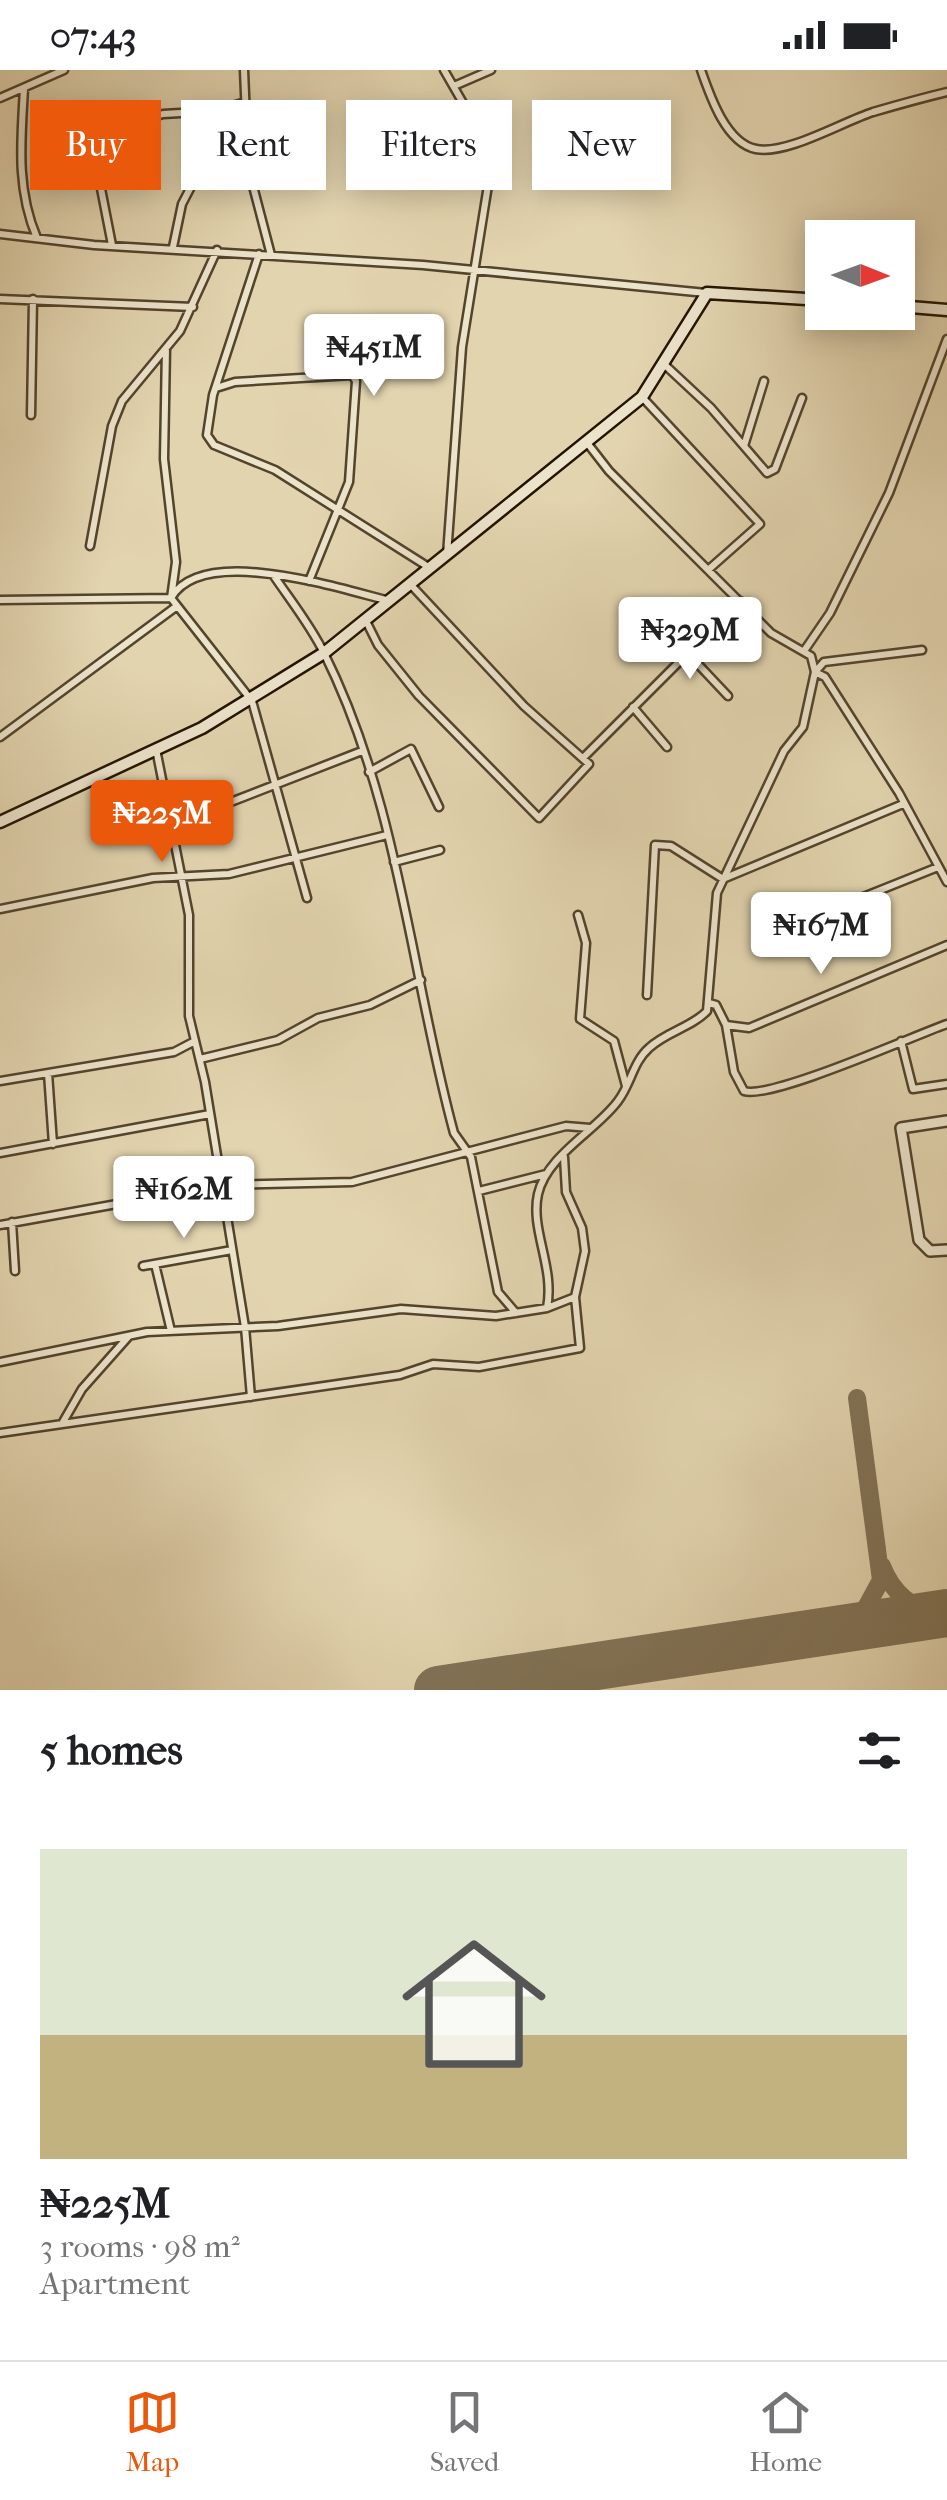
<!DOCTYPE html>
<meta charset="utf-8">
<style>
:root{--surface:#fff;--page:#f6f6f6;--text:#202124;--muted:#757577;--line:#e0e0e0;--accent:#ea580c}
body{margin:0;font-family:"IM FELL French Canon",serif;background:var(--page);color:var(--text);height:100vh;display:flex;flex-direction:column;font-size:38px;white-space:nowrap}
*{box-sizing:border-box;margin:0}
p{font-size:32px;color:var(--muted)}
.icon{flex:none;width:55px;height:55px;fill:none;stroke:currentColor;stroke-width:2;stroke-linecap:round;stroke-linejoin:round}
.map{position:relative;height:1620px;overflow:hidden}
.side{display:flex;flex-direction:column;background:var(--surface);flex:1}
.side>*{flex:none}
.top-card{position:absolute;left:30px;top:30px;width:888px;height:90px;display:flex;gap:20px}
.needle{width:65px;rotate:91deg}
.tools{position:absolute;left:805px;top:150px;display:grid;gap:20px}
.tools a{display:grid;place-items:center;width:110px;height:110px;border-radius:0px;background:var(--surface);box-shadow:0 5px 25px #0003;font-size:50px}
.price{position:absolute;translate:-50% -85px;padding:0 22px;border-radius:10px;background:#fff;color:#222;font-size:32px;line-height:65px;filter:drop-shadow(0 2px 5px #0008)}
.price::after{content:'';position:absolute;left:50%;top:60px;width:30px;height:22px;margin-left:-15px;background:inherit;clip-path:polygon(0 0,100% 0,50% 100%)}
.price.on{background:var(--accent);color:#fff}
ul{padding:0;list-style:none}
li{display:grid;align-content:center;gap:20px;height:530px;padding:0 40px}
li+li{border-top:2px solid var(--line)}
li span{display:grid;place-items:center;height:310px;border-radius:0px;color:#555}
li>.icon{margin-inline-start:auto}
span .icon{width:180px;height:180px;fill:#fffc;stroke-width:1}
li b{font-size:42px}
h2{display:flex;justify-content:space-between;align-items:center;height:120px;padding:0 40px;font-size:42px}
.chip{padding:0 35px;border-radius:0px;background:var(--surface);box-shadow:0 5px 25px #0003;font-size:35px;line-height:90px}
.chip.on{background:var(--accent);color:#fff}
.status{display:flex;justify-content:space-between;align-items:center;height:70px;padding:0 50px;background:var(--surface);direction:ltr}
.status svg{height:28px;fill:currentColor}
.tabs{display:flex;justify-content:space-around;align-items:center;height:140px;border-top:2px solid var(--line);background:var(--surface);font-size:28px;color:var(--muted)}
.tabs a{display:grid;justify-items:center;gap:5px}
.tabs .on{color:var(--accent)}
.map>svg:first-child{display:block}
.lines{fill:none;stroke-linecap:round;stroke-linejoin:round}
.taxiway{stroke:#827458;stroke-width:18}
.runway{stroke:#827458;stroke-width:48}
.minor-casing{stroke:#53442c;stroke-width:11}
.tertiary-casing{stroke:#53442c;stroke-width:14}
.secondary-casing{stroke:#231400;stroke-width:15}
.minor{stroke:#ece3cb;stroke-width:6}
.tertiary{stroke:#ece3cb;stroke-width:9}
.secondary{stroke:#ece3cb;stroke-width:10}
</style>
<div class="status"><b>07:43</b><svg viewBox="0 0 49 12"><path d="M0 12V9h3v3zM5 12V6h3v6zM10 12V3h3v9zM15 12V0h3v12zM26 1h20v11H26zM47 4h2v5h-2z"/></svg></div>
<div class="map">
<svg width="947" height="1620" viewBox="0 0 947 1620">
<rect width="100%" height="100%" fill="#e2d4af"/>
<filter id="stains"><feTurbulence type="fractalNoise" baseFrequency=".002" numOctaves="4"/><feColorMatrix values="0 0 0 0 .2 0 0 0 0 .09 0 0 0 0 .02 0 0 0 .5 -.17"/></filter>
<radialGradient id="worn" r=".72"><stop offset=".6" stop-color="#630" stop-opacity="0"/><stop offset="1" stop-color="#630" stop-opacity=".3"/></radialGradient>
<g class="lines">
<path class="taxiway" d="M882,1496C892,1522 912,1540 940,1544
M830,1561L863,1543L881,1510L857,1328"/>
<path class="runway" d="M438,1620L947,1543"/>
<defs>
<path id="minor" d="M244,0L248,97L271,185
M444,0L467,40L490,103L462,277L447,485
M701,0C710,26 726,73 756,79C787,85 842,52 873,42C897,35 922,28 947,22
M454,16L491,0
M24,19C21,71 16,119 37,168
M0,28L64,0
M0,164L94,175L423,195L706,223
M112,175L96,93L100,63L163,44L216,41
M173,177L182,134L195,109L208,49L216,41L242,33
M259,184L213,325L207,365L214,375L275,400L430,498
M0,229L193,237
M166,278L164,389L176,492L171,528C203,473 340,519 390,531
M666,296L711,338L767,403L775,399L802,328
M216,318L235,312L352,305L356,311L349,412L309,511
M642,327L760,454L708,500
M31,345L33,229
M588,374L609,401L771,563L811,586L815,602L825,607L899,723L947,812
M744,376L764,311
M90,476L112,356L122,331L180,261L217,180
M274,506C291,531 311,556 324,583C399,733 411,905 454,1063L471,1087L498,1222L516,1243
M0,530L171,528L252,631L307,828
M366,551L378,575L419,626L539,748L589,694L524,636L411,515
M678,573L728,626
M804,581L830,543L889,423L947,269
M633,637L667,677
M0,667L177,536
M156,679L189,845V946L205,1012L245,1257L251,1327
M583,688L740,531
M369,702L411,679L439,737
M174,754L362,681
M394,792L440,780
M838,837L938,797
M0,839L153,808L229,804L387,765
M578,845L586,873L580,949L614,971L626,1016
M647,925L655,775L671,776L723,809L903,734
M709,933L716,935L726,955L749,958L947,875
M726,955L734,1002L744,1021C770,1030 913,966 947,954
M901,971L913,1019L947,1014
M200,989L278,970L318,948L370,935L421,910
M48,1003L53,1074
M0,1011L174,982L195,971
M0,1083L210,1044
M479,1121L546,1104
M12,1152L15,1201
M0,1155L222,1115L352,1112L566,1056L590,1058
M155,1194L171,1261
M143,1196L232,1180
M547,1238C555,1197 530,1160 538,1124C547,1085 596,1061 618,1031C631,1014 633,992 649,978C666,962 692,957 707,941L717,823L784,681L803,657L815,602L824,592L922,580
M0,1292L147,1262L278,1256L401,1239L496,1246L547,1238L575,1227
M63,1352L82,1319L129,1266
M0,1363L400,1305L433,1294L479,1297L580,1278L575,1227L585,1181L582,1158L566,1122L564,1087"/>
<path id="tertiary" d="M947,1051L901,1058L919,1170L930,1181L947,1180"/>
<path id="secondary" d="M898,236L947,240
M0,752L202,658L324,583L642,327L707,223L822,230"/>
</defs>
<use href="#minor" class="minor-casing"/>
<use href="#tertiary" class="tertiary-casing"/>
<use href="#secondary" class="secondary-casing"/>
<use href="#minor" class="minor"/>
<use href="#tertiary" class="tertiary"/>
<use href="#secondary" class="secondary"/>
</g>
<rect width="100%" height="100%" filter="url(#stains)"/>
<rect width="100%" height="100%" fill="url(#worn)"/>
</svg>
<div class="tools">
<a><svg class="needle" viewBox="-14 -14 28 28"><path d="M0-13l5 13h-10z" fill="#e53935"/><path d="M0 13l5-13h-10z" fill="#757577"/></svg></a>
</div>
<b class="price" style="left:374px;top:329px">₦451M</b>
<b class="price" style="left:690px;top:612px">₦329M</b>
<b class="price on" style="left:162px;top:795px">₦225M</b>
<b class="price" style="left:821px;top:907px">₦167M</b>
<b class="price" style="left:184px;top:1171px">₦162M</b>
<div class="top-card">
<a class="chip on">Buy</a>
<a class="chip">Rent</a>
<a class="chip">Filters</a>
<a class="chip">New</a>
</div>
</div>
<section class="side">
<h2>5 homes<svg class="icon" aria-label="filters" viewBox="0 0 24 24"><path d="M4 7h16M4 17h16"/><circle cx="9" cy="7" r="2"/><circle cx="15" cy="17" r="2"/></svg></h2>
<ul>
<li><span style="background:linear-gradient(#dfe7d0 60%,#c2b280 0)"><svg class="icon" aria-label="home" viewBox="0 0 24 24"><path d="M3 11l9-7 9 7M6 9v11h12V9"/></svg></span><div><b>₦225M</b><p>3 rooms · 98 m²</p><p>Apartment</p></div></li>
</ul>
</section>
<nav class="tabs">
<a class="on"><svg class="icon" aria-label="map" viewBox="0 0 24 24"><path d="M3 6l6-2 6 2 6-2v14l-6 2-6-2-6 2zM9 4v14M15 6v14"/></svg>Map</a>
<a><svg class="icon" aria-label="saved" viewBox="0 0 24 24"><path d="M7 4h10v16l-5-4-5 4z"/></svg>Saved</a>
<a><svg class="icon" aria-label="home" viewBox="0 0 24 24"><path d="M3 11l9-7 9 7M6 9v11h12V9"/></svg>Home</a>
</nav>
